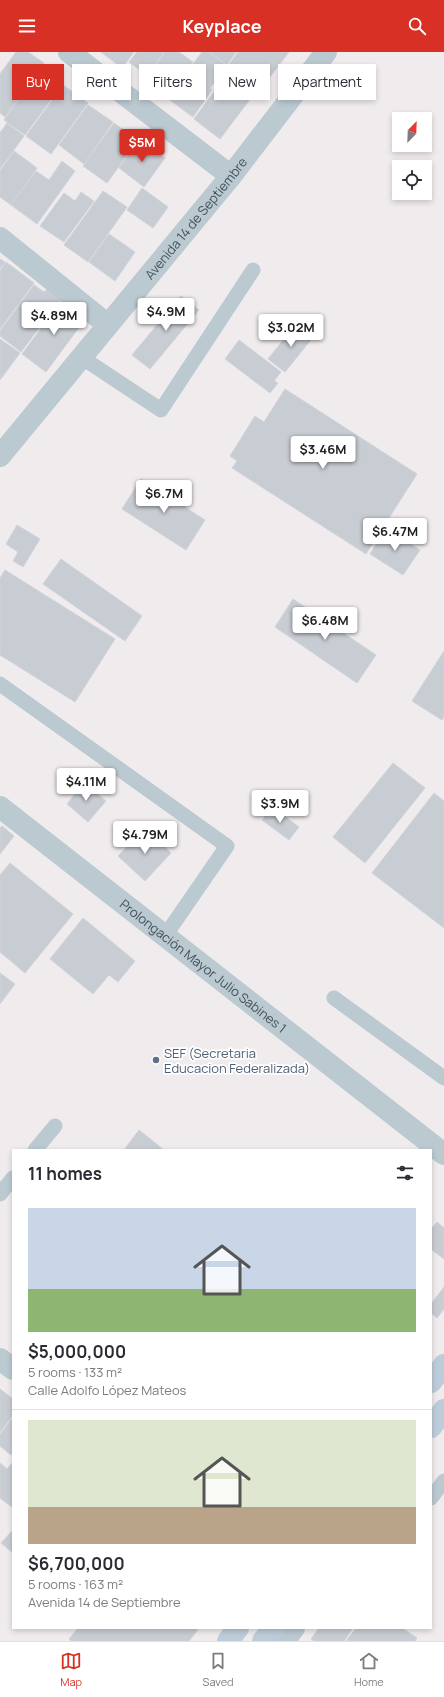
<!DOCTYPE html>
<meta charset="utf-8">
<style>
:root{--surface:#fff;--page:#f7f7f7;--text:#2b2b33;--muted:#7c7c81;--line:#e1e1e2;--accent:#d93025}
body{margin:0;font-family:Manrope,sans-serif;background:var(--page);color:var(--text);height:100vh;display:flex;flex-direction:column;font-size:15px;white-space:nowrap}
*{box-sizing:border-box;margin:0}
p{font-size:13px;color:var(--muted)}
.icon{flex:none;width:22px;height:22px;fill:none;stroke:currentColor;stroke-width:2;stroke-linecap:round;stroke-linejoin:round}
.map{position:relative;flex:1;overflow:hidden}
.details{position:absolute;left:12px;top:1097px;width:420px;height:480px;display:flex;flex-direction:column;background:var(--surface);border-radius:0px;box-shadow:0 2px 6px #0003}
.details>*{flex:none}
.hud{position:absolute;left:12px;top:12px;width:420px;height:36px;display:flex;gap:8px}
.needle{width:26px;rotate:23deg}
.tools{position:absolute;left:392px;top:60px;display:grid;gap:8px}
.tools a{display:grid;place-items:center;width:40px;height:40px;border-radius:0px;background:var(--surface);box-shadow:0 2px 6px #0003;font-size:20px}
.price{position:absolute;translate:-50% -34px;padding:0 9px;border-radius:4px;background:#fff;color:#222;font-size:13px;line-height:26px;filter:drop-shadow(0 1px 2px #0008)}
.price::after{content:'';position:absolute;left:50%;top:24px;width:12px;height:9px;margin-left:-6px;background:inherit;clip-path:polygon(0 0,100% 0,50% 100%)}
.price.current{background:var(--accent);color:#fff}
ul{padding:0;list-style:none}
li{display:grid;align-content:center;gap:8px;height:212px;padding:0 16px}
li+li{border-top:1px solid var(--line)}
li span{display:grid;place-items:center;height:124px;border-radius:0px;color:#555}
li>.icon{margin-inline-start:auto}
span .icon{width:72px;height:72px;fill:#fffc;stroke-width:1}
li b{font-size:17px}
h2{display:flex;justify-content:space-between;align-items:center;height:48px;padding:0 16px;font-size:17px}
.tag{padding:0 14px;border-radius:0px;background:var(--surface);box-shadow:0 2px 6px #0003;font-size:14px;line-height:36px}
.tag.current{background:var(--accent);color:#fff}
header{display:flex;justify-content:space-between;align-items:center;height:52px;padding:0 16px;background:var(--accent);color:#fff;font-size:18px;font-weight:700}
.dock{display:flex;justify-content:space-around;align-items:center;height:56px;border-top:1px solid var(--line);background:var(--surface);font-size:11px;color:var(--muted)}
.dock a{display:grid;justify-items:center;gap:2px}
.dock .current{color:var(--accent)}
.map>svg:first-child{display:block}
.building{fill:#c8ccd3;stroke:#d0d3da}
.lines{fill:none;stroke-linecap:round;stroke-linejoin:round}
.lane{stroke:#bbc9d1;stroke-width:15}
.street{stroke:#bbc9d1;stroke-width:22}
.secondary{stroke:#bdccd9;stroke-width:22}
.service-dot{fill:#5c6f8a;stroke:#fff;stroke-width:1.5}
.labels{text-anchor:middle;stroke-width:3.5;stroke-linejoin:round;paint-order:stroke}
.street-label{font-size:13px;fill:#43525c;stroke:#fff}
.service-label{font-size:13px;fill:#4e5e75;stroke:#fff;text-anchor:start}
</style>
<header><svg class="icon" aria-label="menu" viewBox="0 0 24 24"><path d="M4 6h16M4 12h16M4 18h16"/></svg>Keyplace<svg class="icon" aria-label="search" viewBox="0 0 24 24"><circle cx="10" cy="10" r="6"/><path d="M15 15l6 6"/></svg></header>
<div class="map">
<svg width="444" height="1589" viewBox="0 0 444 1589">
<rect width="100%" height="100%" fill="#f0eced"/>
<path class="building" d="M16,0H28L44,11L5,65L0,61V22Z
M101,0H134L122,16Z
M137,0H164L147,23L129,10Z
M165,0H179L193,10L167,45L144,28Z
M202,0H209L227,14L210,36L212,38L193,65L167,46Z
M210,0H236L227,13Z
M238,0H289L260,38L228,14Z
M41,16L63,31L25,83L4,68Z
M227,22L254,42L220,87L194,67Z
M63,33L88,51L51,102L26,84Z
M88,53L113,70L84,112L59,93Z
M7,71L24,84L0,117V81Z
M114,71L138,88L107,131L83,114Z
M139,88L165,106L144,135L119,116Z
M14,99L37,116L11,153L0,145V119Z
M62,109L75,119L37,172L11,153L36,119L49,128Z
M142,136L168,155L153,176L127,158Z
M103,139L127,155L88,210L64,193Z
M81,140L94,149L64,190L40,174L64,141L75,149Z
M109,182L135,200L115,229L89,210Z
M0,207L5,210L0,217Z
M6,210L34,231L0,277V219Z
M34,233L44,240L47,237L61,247L21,300L0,284V279Z
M181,244L199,258L150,317L132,303Z
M62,248L86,266L46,320L22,302Z
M297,271L314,284L285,320L268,307Z
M0,287L20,301L0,328Z
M239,288L281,320L274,329L278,331L270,341L225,307Z
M285,337L417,422L366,502L232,416L237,409L230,404L255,364L264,370Z
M141,427L205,468L186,498L122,457Z
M17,473L40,487L23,515L13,509L18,500L6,492Z
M386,476L420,498L403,523L370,502Z
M61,507L142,564L125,589L43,532Z
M5,518L115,587L75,650L0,603V526Z
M293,547L376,603L357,631L275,575Z
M444,599V665L442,668L412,649Z
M393,711L425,736L365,811L333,785Z
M84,731L106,749L88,770L67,752Z
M434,741L444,749V876L372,821Z
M272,755L299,775L289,788L262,768Z
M2,774L14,784L0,802V776Z
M145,776L171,801L145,829L118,804Z
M10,811L73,862L25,921L0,900V823Z
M83,866L135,909L118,930L109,923L93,942L50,907Z
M0,921L15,932L0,952Z
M139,1078L164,1098H124Z
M437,1170L444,1176V1207L431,1197V1177Z
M444,1235V1257L437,1266L431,1261V1252Z
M0,1337L13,1347V1363L0,1380Z
M13,1365V1399L11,1403L0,1394V1382Z
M13,1410V1456L0,1446V1411L7,1417Z
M13,1478V1501L1,1491Z
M78,1576H199L189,1589H71L69,1587Z
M319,1576H353L344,1589H314L311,1587Z
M356,1576H402L417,1586L415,1589H346Z"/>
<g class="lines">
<path class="lane" d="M81,305L161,358L253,218
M0,632L227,794L165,884
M334,946L444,1026
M35,1098L55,1074
M0,1142L13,1126
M431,1446L444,1429"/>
<g class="street">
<path d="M69,0L231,124"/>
<path d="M0,186L108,273"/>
<path id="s1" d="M0,404L231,124L326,0"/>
<path id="s2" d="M0,755L444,1102"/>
<path d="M0,1307L13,1317"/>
<path d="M284,1589L294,1576"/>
</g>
<path class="secondary" d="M431,1330L444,1313
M431,1375L444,1358
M228,1589L238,1576
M263,1589L273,1576"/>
</g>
<circle class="service-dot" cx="156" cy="1008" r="4"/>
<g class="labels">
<g class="street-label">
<text dy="5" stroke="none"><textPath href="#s1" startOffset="308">Avenida 14 de Septiembre</textPath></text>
<text dy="5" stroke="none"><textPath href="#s2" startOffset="258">Prolongación Mayor Julio Sabines 1</textPath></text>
</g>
<g class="service-label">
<text x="164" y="1006">SEF (Secretaria<tspan x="164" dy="15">Educacion Federalizada)</tspan></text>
</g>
</g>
</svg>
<div class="tools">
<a><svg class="needle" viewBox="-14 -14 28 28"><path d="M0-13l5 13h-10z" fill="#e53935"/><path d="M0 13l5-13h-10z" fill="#7c7c81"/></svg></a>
<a><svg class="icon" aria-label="locate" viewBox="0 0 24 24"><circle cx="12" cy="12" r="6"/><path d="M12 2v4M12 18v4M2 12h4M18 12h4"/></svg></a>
</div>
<b class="price current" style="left:142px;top:111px">$5M</b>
<b class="price" style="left:166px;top:280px">$4.9M</b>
<b class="price" style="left:54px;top:284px">$4.89M</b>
<b class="price" style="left:291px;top:296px">$3.02M</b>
<b class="price" style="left:323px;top:418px">$3.46M</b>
<b class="price" style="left:164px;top:462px">$6.7M</b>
<b class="price" style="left:395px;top:500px">$6.47M</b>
<b class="price" style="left:325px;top:589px">$6.48M</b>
<b class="price" style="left:86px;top:750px">$4.11M</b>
<b class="price" style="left:280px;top:772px">$3.9M</b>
<b class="price" style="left:145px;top:803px">$4.79M</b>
<div class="hud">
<a class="tag current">Buy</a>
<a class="tag">Rent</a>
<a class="tag">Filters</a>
<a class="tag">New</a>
<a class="tag">Apartment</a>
</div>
<section class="details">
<h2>11 homes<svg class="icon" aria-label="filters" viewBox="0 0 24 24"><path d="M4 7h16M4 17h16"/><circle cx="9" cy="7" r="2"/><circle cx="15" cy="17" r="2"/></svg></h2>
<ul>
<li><span style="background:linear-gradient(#c9d6e8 65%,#8fb573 0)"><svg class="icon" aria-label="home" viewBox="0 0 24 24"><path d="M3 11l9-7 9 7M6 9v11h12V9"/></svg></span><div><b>$5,000,000</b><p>5 rooms · 133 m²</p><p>Calle Adolfo López Mateos</p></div></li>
<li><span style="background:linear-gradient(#dfe7d0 70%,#b9a48a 0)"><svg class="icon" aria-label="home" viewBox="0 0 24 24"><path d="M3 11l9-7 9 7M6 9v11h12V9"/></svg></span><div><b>$6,700,000</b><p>5 rooms · 163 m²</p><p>Avenida 14 de Septiembre</p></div></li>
</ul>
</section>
</div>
<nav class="dock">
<a class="current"><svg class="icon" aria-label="map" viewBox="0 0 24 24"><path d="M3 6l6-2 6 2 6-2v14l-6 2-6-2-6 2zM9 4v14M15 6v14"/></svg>Map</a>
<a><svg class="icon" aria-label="saved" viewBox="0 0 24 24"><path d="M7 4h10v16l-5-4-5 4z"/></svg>Saved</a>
<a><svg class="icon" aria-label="home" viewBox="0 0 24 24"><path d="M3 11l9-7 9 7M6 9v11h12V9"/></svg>Home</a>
</nav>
